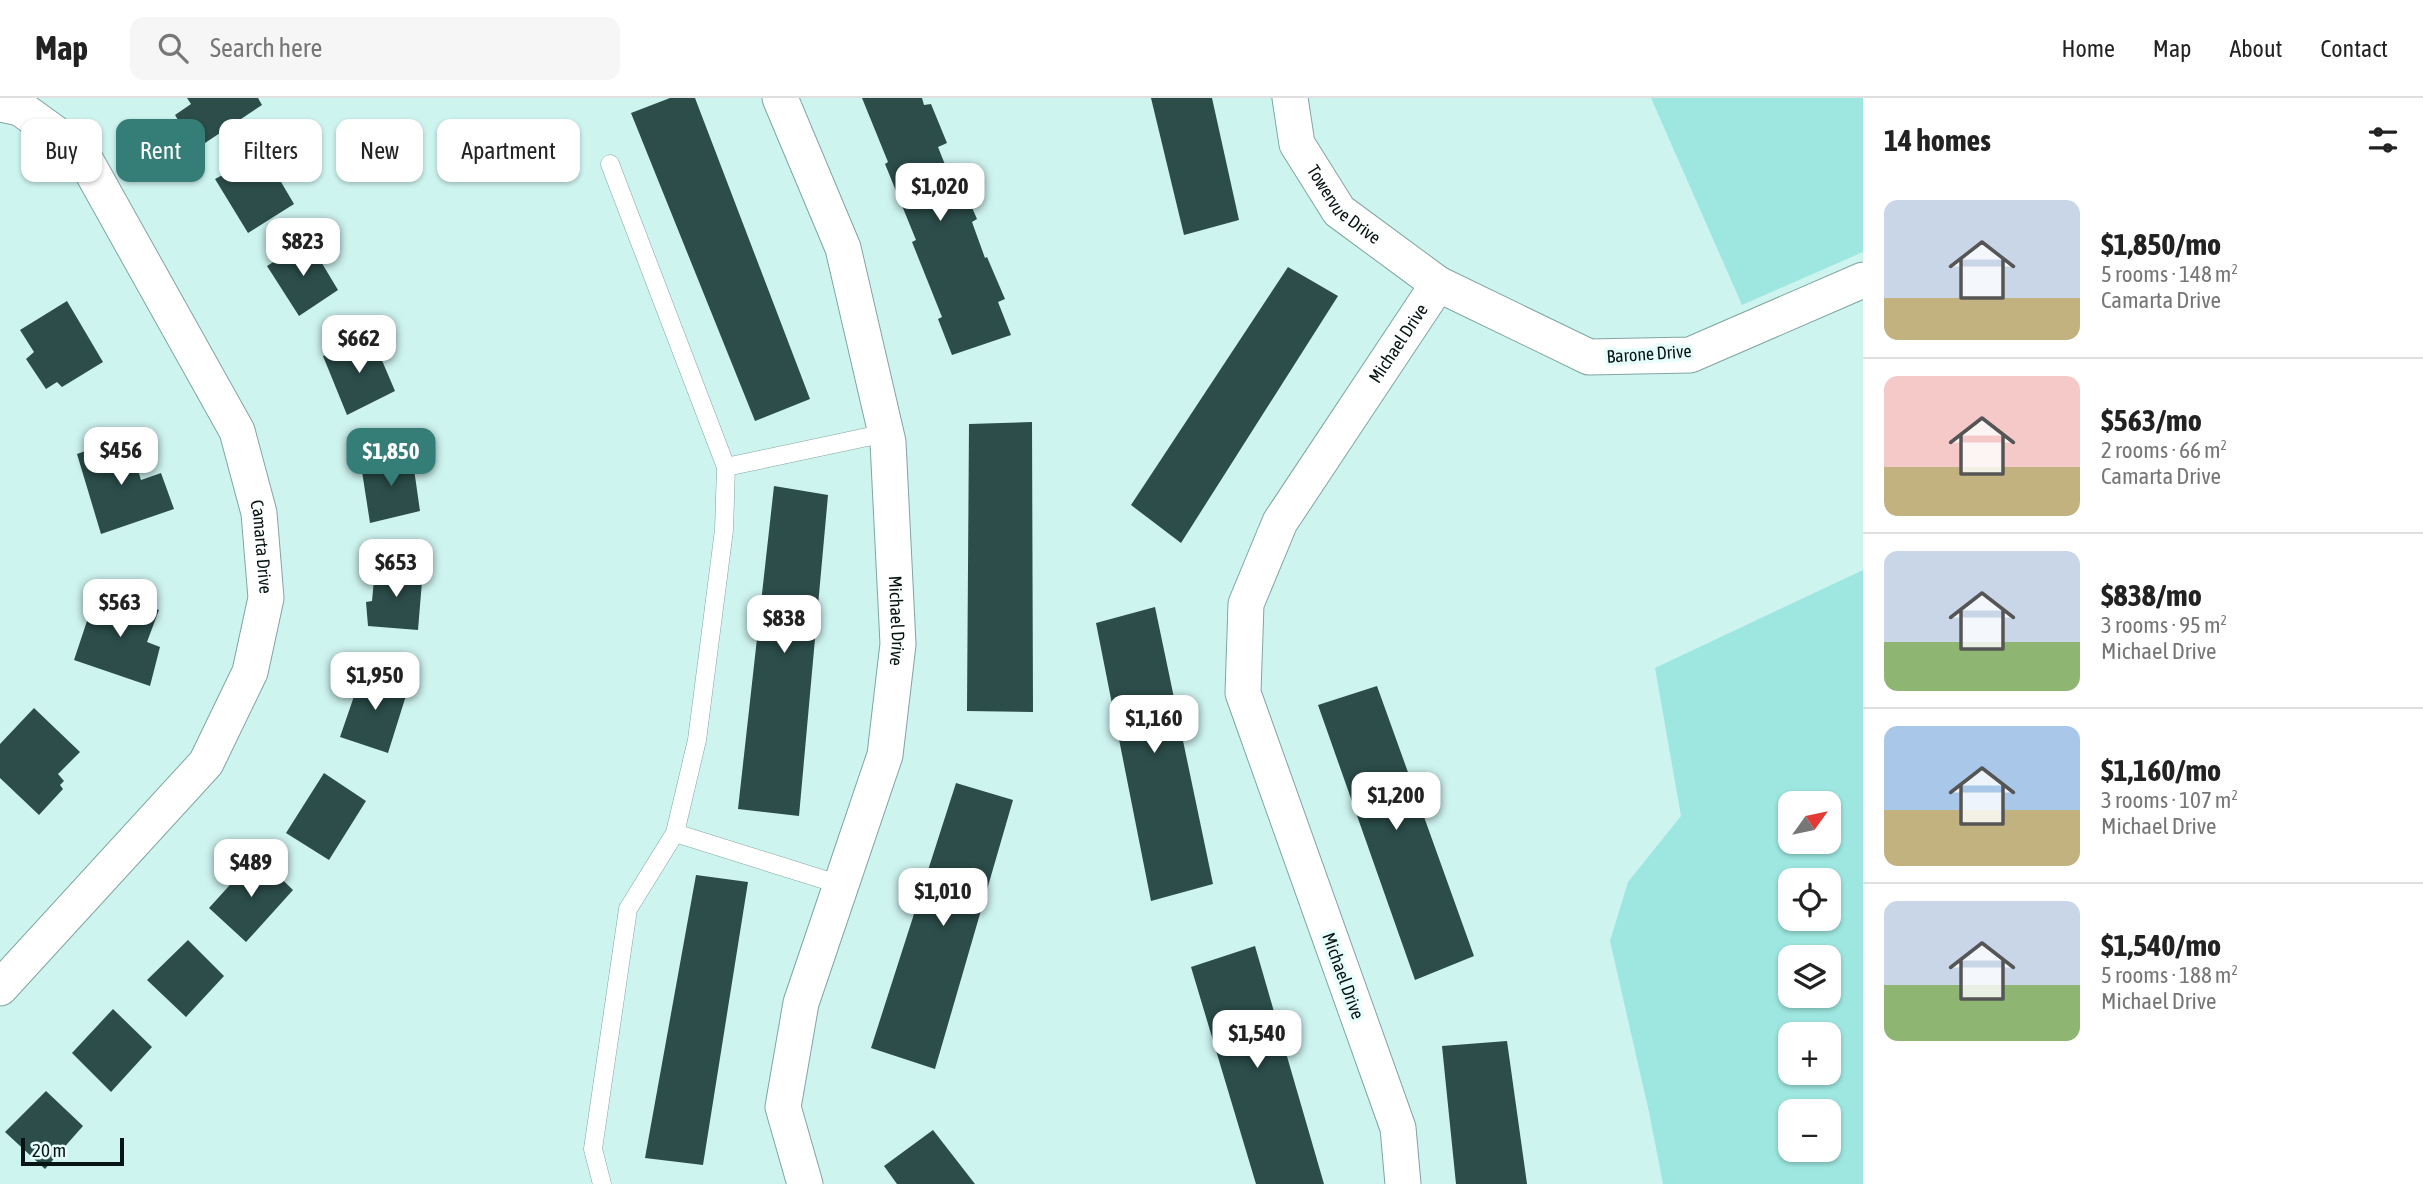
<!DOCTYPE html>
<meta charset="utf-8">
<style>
:root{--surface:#fff;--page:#f6f6f6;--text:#222;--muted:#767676;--line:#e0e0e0;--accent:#357d77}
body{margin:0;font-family:"Asap Condensed",sans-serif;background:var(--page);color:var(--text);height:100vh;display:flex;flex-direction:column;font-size:26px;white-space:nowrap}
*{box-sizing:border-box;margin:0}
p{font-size:23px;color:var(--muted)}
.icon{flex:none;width:38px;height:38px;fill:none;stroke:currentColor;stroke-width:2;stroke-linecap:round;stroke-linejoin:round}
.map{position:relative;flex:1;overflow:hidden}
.panel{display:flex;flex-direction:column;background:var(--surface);width:560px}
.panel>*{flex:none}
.hud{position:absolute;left:21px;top:21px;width:665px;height:63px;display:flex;gap:14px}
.needle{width:46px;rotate:57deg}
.tools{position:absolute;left:1778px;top:693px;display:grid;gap:14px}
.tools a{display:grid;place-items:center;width:63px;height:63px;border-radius:14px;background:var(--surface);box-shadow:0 2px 5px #0004;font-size:35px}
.scale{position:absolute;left:21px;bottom:18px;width:103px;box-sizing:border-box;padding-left:7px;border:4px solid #061413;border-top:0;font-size:19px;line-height:24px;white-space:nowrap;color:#061413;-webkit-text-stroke:5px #e7fdfb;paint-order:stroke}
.price{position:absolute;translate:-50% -60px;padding:0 16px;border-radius:14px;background:#fff;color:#222;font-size:23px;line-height:46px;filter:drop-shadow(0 2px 4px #0008)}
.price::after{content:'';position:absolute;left:50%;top:42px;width:21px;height:16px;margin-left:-10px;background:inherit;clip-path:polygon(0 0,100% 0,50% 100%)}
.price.active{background:var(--accent);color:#fff}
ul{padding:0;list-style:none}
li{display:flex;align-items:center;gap:21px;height:175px;padding:0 21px}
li+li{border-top:2px solid var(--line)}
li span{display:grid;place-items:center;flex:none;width:196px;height:140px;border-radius:14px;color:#555}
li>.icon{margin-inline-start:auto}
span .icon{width:84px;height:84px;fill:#fffc;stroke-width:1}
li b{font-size:30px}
h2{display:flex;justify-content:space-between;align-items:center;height:84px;padding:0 21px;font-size:30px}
.chip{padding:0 24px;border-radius:14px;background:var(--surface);box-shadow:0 2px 5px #0004;font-size:24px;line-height:63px}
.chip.active{background:var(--accent);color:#fff}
header{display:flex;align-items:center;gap:42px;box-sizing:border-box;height:98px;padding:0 35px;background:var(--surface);border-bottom:2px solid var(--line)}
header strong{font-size:33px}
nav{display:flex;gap:38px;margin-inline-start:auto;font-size:24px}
.search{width:490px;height:63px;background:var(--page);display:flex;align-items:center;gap:18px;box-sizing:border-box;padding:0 24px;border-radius:14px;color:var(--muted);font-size:26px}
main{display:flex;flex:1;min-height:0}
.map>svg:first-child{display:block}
.green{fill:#9ee7e0;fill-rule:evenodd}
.building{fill:#2c4d4a}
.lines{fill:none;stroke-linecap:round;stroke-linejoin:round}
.lane-casing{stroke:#81a5a1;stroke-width:19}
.street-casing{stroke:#81a5a1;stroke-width:37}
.lane{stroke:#fff;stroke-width:18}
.street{stroke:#fff;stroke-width:35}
.labels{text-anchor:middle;stroke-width:7;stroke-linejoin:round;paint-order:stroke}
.street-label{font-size:18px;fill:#061413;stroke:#e7fdfb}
</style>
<header>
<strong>Map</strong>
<div class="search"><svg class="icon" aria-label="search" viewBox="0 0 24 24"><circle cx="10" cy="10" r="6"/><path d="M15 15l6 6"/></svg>Search here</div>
<nav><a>Home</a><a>Map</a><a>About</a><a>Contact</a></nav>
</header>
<main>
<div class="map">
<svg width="1863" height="1086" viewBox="0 0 1863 1086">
<rect width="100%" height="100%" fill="#cef4f0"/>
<path class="green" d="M1651,0H1863V154L1742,207Z
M1863,472V1086H1663L1649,1014L1610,843L1628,784L1681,718L1655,570ZM1790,705H1829V744H1790ZM1790,782H1829V821H1790ZM1790,859H1829V898H1790ZM1790,936H1829V975H1790ZM1790,1013H1829V1052H1790Z"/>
<path class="building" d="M187,0H258L262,7L196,51L175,17L191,6Z
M670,0H695L810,301L755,323L631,15Z
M862,0H922L924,7L931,6L947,45L938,49L952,84L960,82L977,121L972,124L985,160L987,159L1005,201L998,204L1011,237L952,257L938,221L942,219L912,144L916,142L885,66L888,64Z
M1151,0H1212L1239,122L1184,137Z
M264,55L294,106L248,135L215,81Z
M308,142L338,192L299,218L267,168Z
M1288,169L1338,198L1181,445L1131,407Z
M67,203L103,264L62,289L57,284L46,291L26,261L34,254L20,232Z
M372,239L395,293L347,317L323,258Z
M1032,324L1033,614L967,613L969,326Z
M127,338L141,382L161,375L174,411L101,436L77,356Z
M412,357L420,413L370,425L361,367Z
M774,388L828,397L799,718L738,711Z
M375,471H423L418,532L368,528L366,504L372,503Z
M97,493L159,512L147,544L160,549L150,588L74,562Z
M1155,509L1213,786L1151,803L1096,525Z
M363,572L409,588L388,655L340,639Z
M1377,588L1474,858L1415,882L1318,607Z
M34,610L80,654L58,676L64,683L60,687L63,691L39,717L0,680V646Z
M324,675L366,703L329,762L286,735Z
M956,685L1013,702L935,971L871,950Z
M257,757L293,792L246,844L209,810Z
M696,777L748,784L703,1067L645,1060Z
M188,842L224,878L186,919L147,882Z
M1255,848L1324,1086H1256L1191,869Z
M113,911L152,949L111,994L72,955Z
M1507,943L1527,1086H1456L1442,948Z
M46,993L83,1028L45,1071L5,1034Z
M933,1032L975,1086H897L884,1068Z"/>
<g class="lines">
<defs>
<path id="lane" d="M610,66L726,369L886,335
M675,735L841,787
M602,1086L593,1051L628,811L675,735L697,642L724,432L726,369"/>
<g id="street">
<path id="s1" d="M780,0L843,150L888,344L898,546L885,657L801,905L783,1009L805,1086"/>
<path id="s2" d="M1290,0L1297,46L1339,113L1438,186L1589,259L1690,257L1863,182"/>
<path id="s3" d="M0,6L20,10L81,54L237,333L259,415L266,500L250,574L206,665L0,890"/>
<path id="s4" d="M1403,1086L1398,1030L1243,595L1246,506L1280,424L1438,186"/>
</g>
</defs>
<use href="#lane" class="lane-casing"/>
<use href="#street" class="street-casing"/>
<use href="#lane" class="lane"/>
<use href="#street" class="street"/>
</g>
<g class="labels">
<g class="street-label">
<text dy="6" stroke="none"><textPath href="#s2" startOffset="124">Towervue Drive</textPath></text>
<text dy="6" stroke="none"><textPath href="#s4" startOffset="910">Michael Drive</textPath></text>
<text transform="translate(1649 256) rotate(-4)" y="6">Barone Drive</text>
<text dy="6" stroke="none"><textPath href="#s3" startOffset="534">Camarta Drive</textPath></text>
<text dy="6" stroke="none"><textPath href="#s1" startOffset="541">Michael Drive</textPath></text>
<text transform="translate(1343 878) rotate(70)" y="6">Michael Drive</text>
</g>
</g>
</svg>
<div class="tools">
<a><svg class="needle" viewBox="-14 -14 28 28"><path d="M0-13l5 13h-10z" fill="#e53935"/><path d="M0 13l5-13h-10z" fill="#767676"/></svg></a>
<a><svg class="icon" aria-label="locate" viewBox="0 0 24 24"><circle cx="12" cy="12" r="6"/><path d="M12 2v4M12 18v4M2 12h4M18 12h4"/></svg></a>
<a><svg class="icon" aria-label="layers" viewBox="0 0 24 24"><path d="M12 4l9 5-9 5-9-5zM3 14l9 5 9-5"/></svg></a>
<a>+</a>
<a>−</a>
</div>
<div class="scale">20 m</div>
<b class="price" style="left:940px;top:125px">$1,020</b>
<b class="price" style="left:303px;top:180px">$823</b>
<b class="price" style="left:359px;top:277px">$662</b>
<b class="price" style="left:121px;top:389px">$456</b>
<b class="price active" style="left:391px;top:390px">$1,850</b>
<b class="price" style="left:396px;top:501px">$653</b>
<b class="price" style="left:120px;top:541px">$563</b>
<b class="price" style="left:784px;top:557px">$838</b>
<b class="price" style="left:375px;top:614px">$1,950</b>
<b class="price" style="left:1154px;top:657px">$1,160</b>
<b class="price" style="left:1396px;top:734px">$1,200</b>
<b class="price" style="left:251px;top:801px">$489</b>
<b class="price" style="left:943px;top:830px">$1,010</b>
<b class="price" style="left:1257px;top:972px">$1,540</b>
<div class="hud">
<a class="chip">Buy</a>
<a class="chip active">Rent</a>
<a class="chip">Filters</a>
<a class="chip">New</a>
<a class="chip">Apartment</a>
</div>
</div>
<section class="panel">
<h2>14 homes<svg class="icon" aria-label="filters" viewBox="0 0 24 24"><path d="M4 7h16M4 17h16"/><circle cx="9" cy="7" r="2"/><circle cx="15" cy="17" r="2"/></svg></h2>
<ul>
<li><span style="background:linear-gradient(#c9d6e8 70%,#c2b280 0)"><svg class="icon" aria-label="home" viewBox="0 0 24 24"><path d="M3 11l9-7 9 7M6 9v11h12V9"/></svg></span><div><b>$1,850/mo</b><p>5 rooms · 148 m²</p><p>Camarta Drive</p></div></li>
<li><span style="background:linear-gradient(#f6c9c9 65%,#c2b280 0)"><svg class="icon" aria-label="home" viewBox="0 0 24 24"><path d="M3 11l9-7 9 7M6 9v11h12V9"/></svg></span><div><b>$563/mo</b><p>2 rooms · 66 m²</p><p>Camarta Drive</p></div></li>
<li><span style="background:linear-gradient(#c9d6e8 65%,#8fb573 0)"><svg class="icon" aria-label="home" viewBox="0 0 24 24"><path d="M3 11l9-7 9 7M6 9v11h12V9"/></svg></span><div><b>$838/mo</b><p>3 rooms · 95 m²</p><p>Michael Drive</p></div></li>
<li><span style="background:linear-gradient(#a9c7e8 60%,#c2b280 0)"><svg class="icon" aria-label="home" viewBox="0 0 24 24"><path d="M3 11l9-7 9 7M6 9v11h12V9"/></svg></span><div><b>$1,160/mo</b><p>3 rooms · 107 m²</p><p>Michael Drive</p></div></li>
<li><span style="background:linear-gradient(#c9d6e8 60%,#8fb573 0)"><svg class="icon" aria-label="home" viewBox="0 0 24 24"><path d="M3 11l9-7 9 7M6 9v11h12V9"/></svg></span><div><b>$1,540/mo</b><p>5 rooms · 188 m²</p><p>Michael Drive</p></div></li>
</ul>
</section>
</main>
